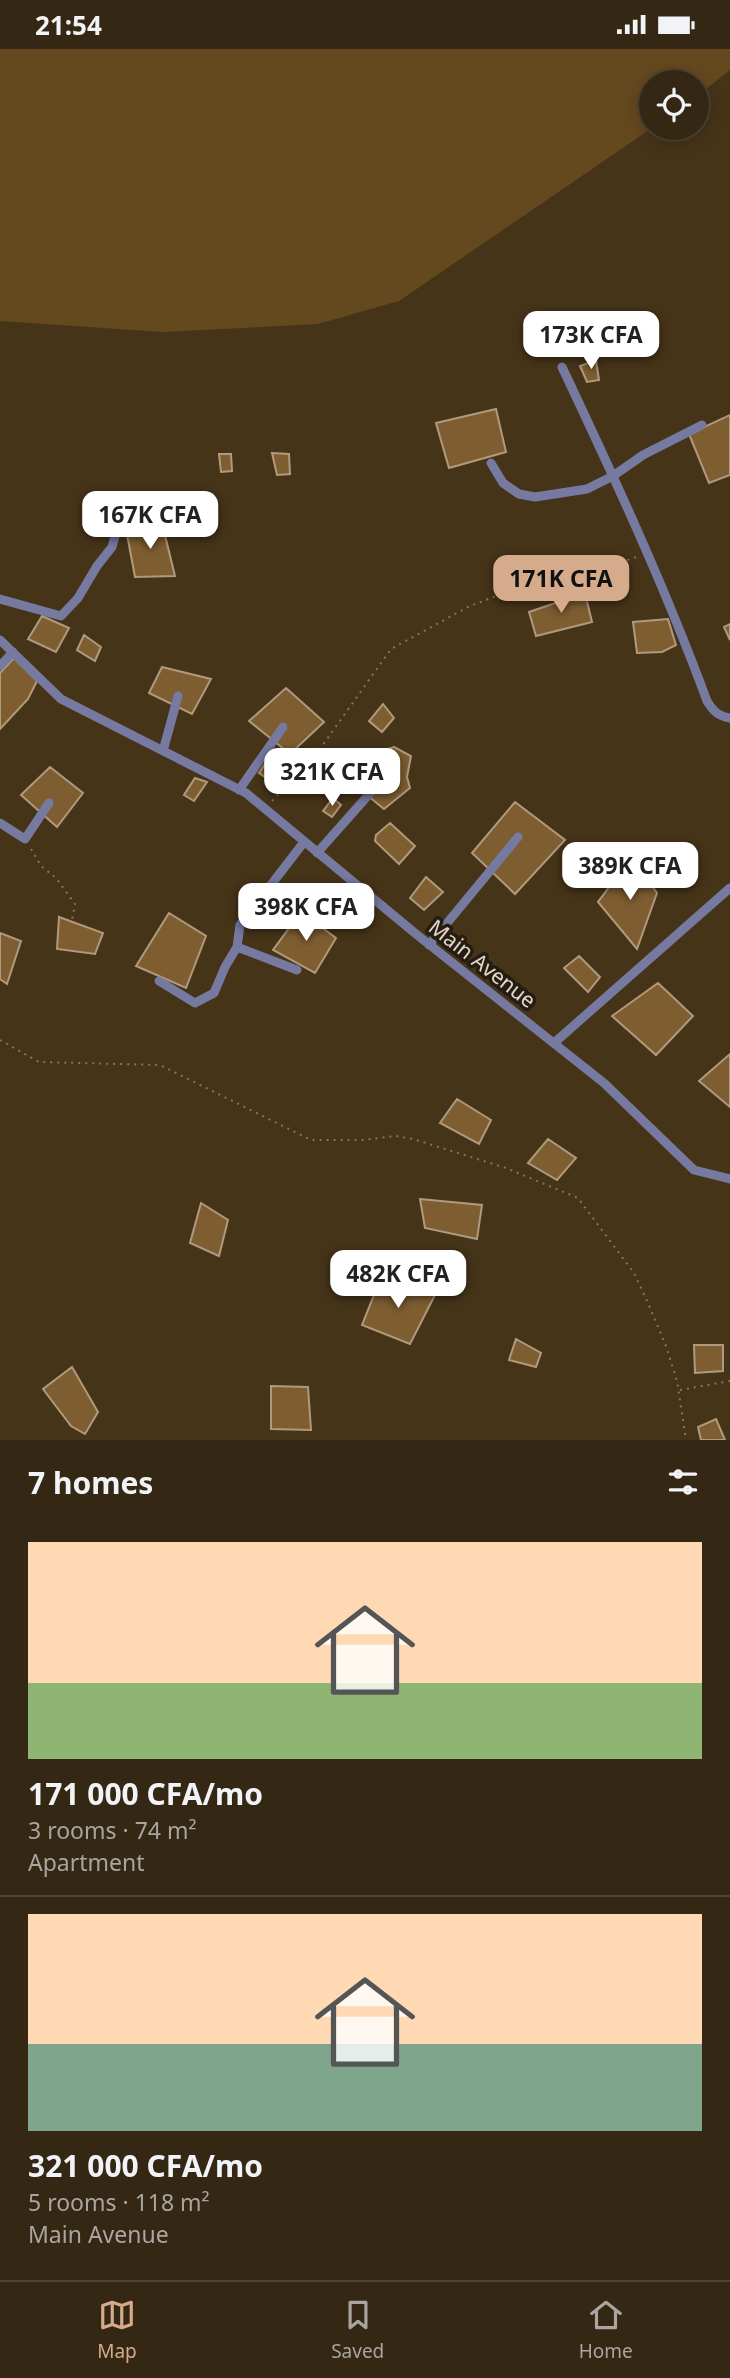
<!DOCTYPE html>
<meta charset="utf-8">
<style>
:root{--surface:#342713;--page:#3f3321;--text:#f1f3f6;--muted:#a9a5a0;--line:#4e4433;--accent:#d6ab8b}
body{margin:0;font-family:"Noto Sans",sans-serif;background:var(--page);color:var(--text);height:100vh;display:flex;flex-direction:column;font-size:26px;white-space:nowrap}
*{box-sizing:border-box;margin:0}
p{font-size:23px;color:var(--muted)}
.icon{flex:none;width:38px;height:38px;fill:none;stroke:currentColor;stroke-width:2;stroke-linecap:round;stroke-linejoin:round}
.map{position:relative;height:1391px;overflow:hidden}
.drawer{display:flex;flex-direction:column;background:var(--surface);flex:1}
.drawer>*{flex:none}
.tools{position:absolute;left:639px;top:21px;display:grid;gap:14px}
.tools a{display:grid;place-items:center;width:70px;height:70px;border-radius:50%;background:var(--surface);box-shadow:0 4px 18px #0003,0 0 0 2px var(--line);font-size:35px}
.price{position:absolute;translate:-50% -60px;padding:0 16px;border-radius:14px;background:#fff;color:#222;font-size:23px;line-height:46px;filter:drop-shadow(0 2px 4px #0008)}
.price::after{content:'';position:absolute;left:50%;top:42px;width:21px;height:16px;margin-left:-10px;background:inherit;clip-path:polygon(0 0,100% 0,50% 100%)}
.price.on{background:var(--accent);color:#111}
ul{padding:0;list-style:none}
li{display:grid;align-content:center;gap:14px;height:371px;padding:0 28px}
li+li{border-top:2px solid var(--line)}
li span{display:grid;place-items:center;height:217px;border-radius:0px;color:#555}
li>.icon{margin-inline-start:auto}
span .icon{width:126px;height:126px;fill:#fffc;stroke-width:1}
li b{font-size:30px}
h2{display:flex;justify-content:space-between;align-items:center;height:84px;padding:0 28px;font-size:30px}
.status{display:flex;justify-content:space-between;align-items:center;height:49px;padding:0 35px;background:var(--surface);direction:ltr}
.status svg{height:19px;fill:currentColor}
.menu{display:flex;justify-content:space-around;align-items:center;height:98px;border-top:2px solid var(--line);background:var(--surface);font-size:19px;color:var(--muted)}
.menu a{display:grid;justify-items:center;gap:4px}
.menu .on{color:var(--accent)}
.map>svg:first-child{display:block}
.green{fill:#64481e}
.building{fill:#7e5e31;stroke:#b09a7d;stroke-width:2}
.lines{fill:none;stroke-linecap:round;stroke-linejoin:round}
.path{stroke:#84755e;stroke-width:2;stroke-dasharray:2 5;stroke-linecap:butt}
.minor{stroke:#767aa1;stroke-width:9}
.labels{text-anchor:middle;stroke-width:7;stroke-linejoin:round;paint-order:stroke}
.street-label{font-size:21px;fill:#e2d7c7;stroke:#251d12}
</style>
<div class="status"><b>21:54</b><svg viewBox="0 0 49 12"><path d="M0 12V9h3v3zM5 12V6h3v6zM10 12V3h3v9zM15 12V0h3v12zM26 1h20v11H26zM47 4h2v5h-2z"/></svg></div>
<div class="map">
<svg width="730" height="1391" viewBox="0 0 730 1391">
<rect width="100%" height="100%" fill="#463419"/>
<path class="green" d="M0,0H730V21L697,47L696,33H651L652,79L399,252L318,275L163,283L0,272Z"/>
<path class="building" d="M596,311L599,331L587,333L580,317Z
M496,360L506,403L449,419L436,374Z
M730,366V426L709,434L689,385Z
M272,404L289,405L290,425L277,426Z
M219,405H231L232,422L221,423Z
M161,470L175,527L135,528L126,480Z
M585,544L592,573L536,587L529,563Z
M42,567L69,579L56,603L28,590Z
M668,570L676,596L662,603L637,604L633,573Z
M730,575V591L724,578Z
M84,586L101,598L95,612L77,601Z
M14,609L37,632L28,650L0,680V624Z
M162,618L211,630L192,665L149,644Z
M286,639L324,673L290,705L249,672Z
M383,655L394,669L382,683L369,672Z
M394,698L411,707L407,728L410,739L384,760L346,729L371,705Z
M274,701L295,717L278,737L259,724Z
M50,718L83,744L57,778L21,746Z
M195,729L207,733L194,752L184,746Z
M333,749L341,756L332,768L323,762Z
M515,753L565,791L515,845L472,804Z
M390,774L415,797L399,815L375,792L376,786Z
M631,809L657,844L637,900L598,853Z
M426,828L443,843L424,861L410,849Z
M301,863L336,889L315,924L273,901Z
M169,864L206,887L186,939L136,917Z
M59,868L103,884L95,905L57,900Z
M0,884L21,892L7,935L0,930Z
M579,907L600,928L588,943L564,919Z
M658,934L693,967L656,1006L612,967Z
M730,1005V1058L699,1032Z
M457,1050L491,1071L479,1095L440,1074Z
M548,1090L576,1109L557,1131L528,1114Z
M420,1150L482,1156L477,1190L425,1179Z
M201,1154L228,1171L219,1207L190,1194Z
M380,1231L436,1244L410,1295L362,1276Z
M516,1290L541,1304L536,1318L509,1311Z
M694,1296H723V1322L695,1324Z
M72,1318L98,1363L85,1385L71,1377L43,1340Z
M271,1337L308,1338L311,1381L271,1380Z
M716,1370L725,1391H701L698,1378Z"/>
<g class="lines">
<path class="path" d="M272,752L310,714L391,600L468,558L506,543L579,528L639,507
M31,800L41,817L56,829L75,855L72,871
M0,991L39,1013L160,1016L311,1091H362L396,1087L413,1090L506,1119L578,1149L634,1224L648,1254L666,1297L677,1332L686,1391
M680,1341L730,1332"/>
<path class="minor" d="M562,318C614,428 665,538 707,652C713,662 718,667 730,669
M491,414L503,434L519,445L535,448L587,440L613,427L643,406L702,376
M0,550L61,567L78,549L97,517L112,498L118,477L149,469
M0,591L61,650L246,744L416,885L604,1034L694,1121L730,1130
M0,617L13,603
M163,702L178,647
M239,741L283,678
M0,774L25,790L49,754
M317,804L380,733
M429,896L518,788
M237,898L297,921
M159,932L195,954L214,944L225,918L237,898L240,876L304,793
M554,994L730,839"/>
</g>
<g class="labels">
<g class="street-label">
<text transform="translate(482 915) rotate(38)" y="7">Main Avenue</text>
</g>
</g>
</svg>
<div class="tools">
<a><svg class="icon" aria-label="locate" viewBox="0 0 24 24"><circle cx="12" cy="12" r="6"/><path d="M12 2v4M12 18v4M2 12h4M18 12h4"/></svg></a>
</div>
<b class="price" style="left:591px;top:322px">173K CFA</b>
<b class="price" style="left:150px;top:502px">167K CFA</b>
<b class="price on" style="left:561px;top:566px">171K CFA</b>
<b class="price" style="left:332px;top:759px">321K CFA</b>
<b class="price" style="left:630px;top:853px">389K CFA</b>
<b class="price" style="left:306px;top:894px">398K CFA</b>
<b class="price" style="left:398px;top:1261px">482K CFA</b>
</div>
<section class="drawer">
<h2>7 homes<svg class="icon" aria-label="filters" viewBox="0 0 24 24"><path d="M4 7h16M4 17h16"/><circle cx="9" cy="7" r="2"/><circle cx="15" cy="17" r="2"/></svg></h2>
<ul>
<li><span style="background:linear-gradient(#ffd9b3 65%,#8fb573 0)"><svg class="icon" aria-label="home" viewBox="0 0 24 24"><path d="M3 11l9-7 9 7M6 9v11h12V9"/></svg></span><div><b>171 000 CFA/mo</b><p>3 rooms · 74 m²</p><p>Apartment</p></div></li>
<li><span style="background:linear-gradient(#ffd9b3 60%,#7fa58c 0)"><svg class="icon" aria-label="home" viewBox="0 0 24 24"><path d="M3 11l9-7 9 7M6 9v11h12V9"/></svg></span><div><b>321 000 CFA/mo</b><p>5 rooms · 118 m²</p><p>Main Avenue</p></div></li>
</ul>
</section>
<nav class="menu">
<a class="on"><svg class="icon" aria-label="map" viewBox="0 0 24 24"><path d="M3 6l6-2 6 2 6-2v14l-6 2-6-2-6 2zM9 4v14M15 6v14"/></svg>Map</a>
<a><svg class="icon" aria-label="saved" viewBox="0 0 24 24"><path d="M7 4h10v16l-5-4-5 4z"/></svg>Saved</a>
<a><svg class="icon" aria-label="home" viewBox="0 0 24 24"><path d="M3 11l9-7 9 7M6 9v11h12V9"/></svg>Home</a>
</nav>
